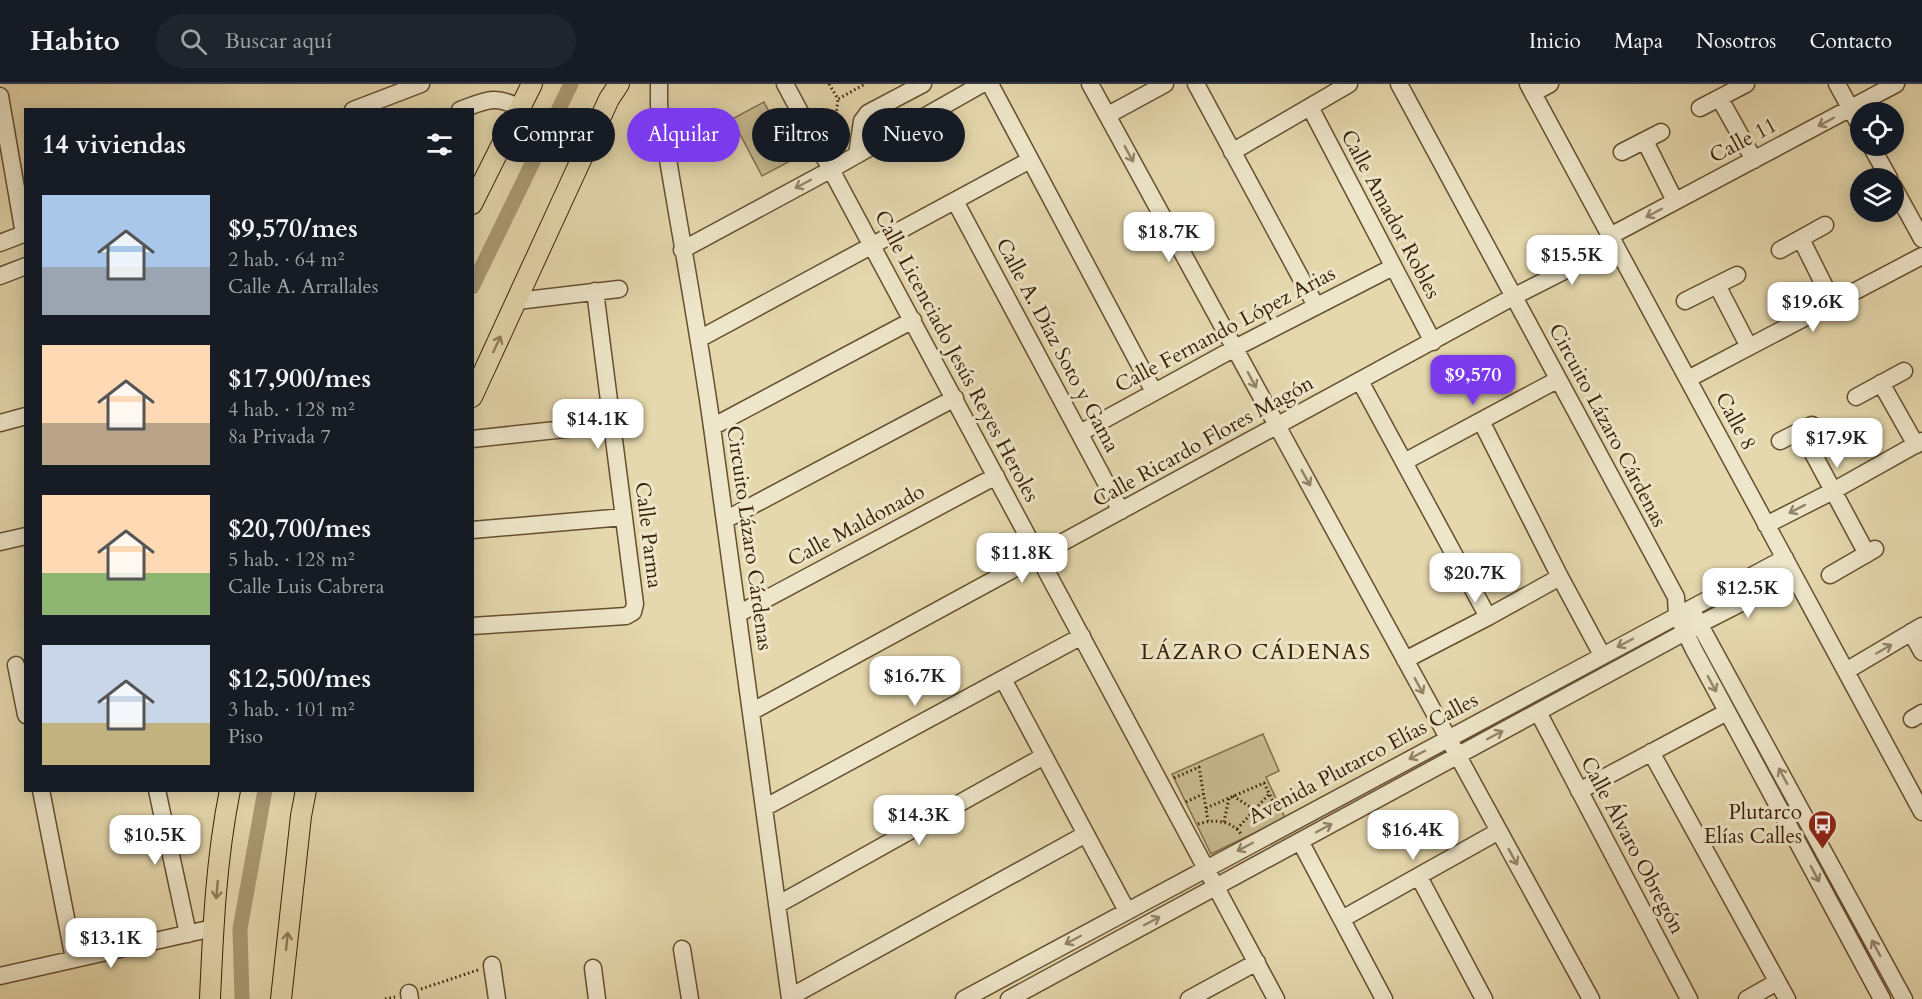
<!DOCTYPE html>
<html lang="es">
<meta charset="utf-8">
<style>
:root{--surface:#171b24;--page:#20242c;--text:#f1f3f6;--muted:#9ea1a6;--line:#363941;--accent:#7c3aed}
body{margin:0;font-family:Cardo,serif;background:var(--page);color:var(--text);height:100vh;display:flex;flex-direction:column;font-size:22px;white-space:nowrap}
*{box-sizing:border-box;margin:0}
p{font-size:20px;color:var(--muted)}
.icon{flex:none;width:33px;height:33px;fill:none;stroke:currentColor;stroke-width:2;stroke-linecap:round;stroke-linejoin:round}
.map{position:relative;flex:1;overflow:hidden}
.panel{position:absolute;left:24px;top:24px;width:450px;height:684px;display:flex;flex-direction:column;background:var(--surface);border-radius:0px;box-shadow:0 3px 15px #0003}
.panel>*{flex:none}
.top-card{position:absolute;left:492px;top:24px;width:570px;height:54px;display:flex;gap:12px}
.controls{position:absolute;left:1850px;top:18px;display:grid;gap:12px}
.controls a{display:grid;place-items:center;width:54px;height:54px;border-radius:50%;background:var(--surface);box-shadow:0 3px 15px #0003;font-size:30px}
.price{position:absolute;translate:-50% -51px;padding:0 14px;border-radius:12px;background:#fff;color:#222;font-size:20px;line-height:39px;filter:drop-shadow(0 2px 3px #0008)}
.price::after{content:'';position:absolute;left:50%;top:36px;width:18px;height:14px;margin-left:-9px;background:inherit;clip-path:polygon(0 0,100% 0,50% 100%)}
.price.current{background:var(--accent);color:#fff}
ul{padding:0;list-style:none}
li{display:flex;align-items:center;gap:18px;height:150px;padding:0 18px}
li span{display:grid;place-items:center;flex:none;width:168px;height:120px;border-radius:0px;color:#555}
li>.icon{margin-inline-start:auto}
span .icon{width:72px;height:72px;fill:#fffc;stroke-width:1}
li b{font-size:26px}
h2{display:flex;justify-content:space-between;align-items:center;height:72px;padding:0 18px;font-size:26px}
.pill{padding:0 21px;border-radius:27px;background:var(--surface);box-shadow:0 3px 15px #0003;font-size:21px;line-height:54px}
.pill.current{background:var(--accent);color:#fff}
header{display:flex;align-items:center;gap:36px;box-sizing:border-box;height:84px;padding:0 30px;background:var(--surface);border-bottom:2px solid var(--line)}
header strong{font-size:28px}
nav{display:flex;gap:33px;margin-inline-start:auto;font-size:21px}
.search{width:420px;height:54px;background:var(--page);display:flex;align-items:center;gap:15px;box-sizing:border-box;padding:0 21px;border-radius:33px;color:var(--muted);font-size:22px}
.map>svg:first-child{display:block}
.green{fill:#c8b990;stroke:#826d4a;stroke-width:1.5}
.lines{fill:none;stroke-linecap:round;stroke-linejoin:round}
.canal{stroke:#ab9a74;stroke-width:15}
.minor-casing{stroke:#664f2f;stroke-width:19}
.major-casing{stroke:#3b2105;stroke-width:22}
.path{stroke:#3b2105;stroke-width:3;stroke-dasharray:1.5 3;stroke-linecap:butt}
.minor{stroke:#eee6ca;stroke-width:16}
.major{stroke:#e5d8ad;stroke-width:20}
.oneway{stroke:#948468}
.oneway2{stroke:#907c59}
.labels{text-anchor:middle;stroke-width:6;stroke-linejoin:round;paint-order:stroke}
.street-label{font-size:21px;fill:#3b2105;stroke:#eee6ca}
.poi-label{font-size:21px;fill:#3b2105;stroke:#eee6ca;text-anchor:end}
.neighbourhood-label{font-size:22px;letter-spacing:1.5px;fill:#3b2105;stroke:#eee6ca}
</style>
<header>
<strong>Habito</strong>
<div class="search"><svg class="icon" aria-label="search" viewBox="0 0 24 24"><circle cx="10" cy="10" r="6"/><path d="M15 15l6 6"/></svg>Buscar aquí</div>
<nav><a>Inicio</a><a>Mapa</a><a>Nosotros</a><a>Contacto</a></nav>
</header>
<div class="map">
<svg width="1922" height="915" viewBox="0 0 1922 915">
<rect width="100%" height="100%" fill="#e5d8ad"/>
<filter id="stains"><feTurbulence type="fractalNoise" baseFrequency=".00333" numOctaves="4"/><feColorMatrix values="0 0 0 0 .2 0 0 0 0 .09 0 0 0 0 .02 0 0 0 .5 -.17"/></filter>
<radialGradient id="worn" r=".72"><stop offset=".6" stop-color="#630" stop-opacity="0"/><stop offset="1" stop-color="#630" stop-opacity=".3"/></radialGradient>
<path class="green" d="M764,18L794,75L762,92L732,35Z
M1263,650L1279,687L1266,693L1285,734L1211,770L1172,690Z"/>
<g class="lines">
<path class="canal" d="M472,203L571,0
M242,915L240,845L265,706"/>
<defs>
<path id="minor" d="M659,0V21C676,128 697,235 712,343L790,915
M785,0L1276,915
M990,0L1154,308
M1090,0L1591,915
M1196,0L1316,222
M1399,0L1676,513L1677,531L1694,566L1882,915
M1528,0L1922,728
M1837,0L1860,42
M1533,9L1550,0
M0,12L24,150
M1720,15L1754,76
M1310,23L1433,258
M1700,24L1746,0
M353,26L421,0
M460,26C485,17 495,10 520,24
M1108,31L1165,0
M1645,57L1675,117
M1871,62L1889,94
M1232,68L1349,0
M1622,68L1661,48
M857,71L862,37L868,29L923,0
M1893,102L1922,155
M955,117L1121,427
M1610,152L1896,0
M1801,155L1833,219
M0,159L26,149
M682,166L832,85L982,0
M1780,166L1825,141
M0,192L26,182
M1717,201L1749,263
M517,217L619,205
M1685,217L1737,191
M699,255L1030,76
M1688,295L1922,172
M1360,297L1488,533
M1881,299L1916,361
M1856,313L1904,287
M1481,337L1560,493L1602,571
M0,339L26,332
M712,343L913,236
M1801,347L1867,470
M1080,349L1235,264L1393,183
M472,355L612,340
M1780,357L1812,341
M1404,378L1557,296
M725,436L955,314
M1766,441L1833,407L1922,357
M472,446L624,433
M0,458L26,452
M1830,491L1875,465
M738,530L996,392
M1695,532L1904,915
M472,542L626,532L633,528L635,520L595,207
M1911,548L1922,568
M1405,576L1488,533L1560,493
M16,581L26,631
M1846,587L1922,542
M1003,595L1127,827
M751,628L1513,213L1615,161
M1538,628L1689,915
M1912,635L1922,629
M1651,668L1787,915
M41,706L74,875
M157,706L188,850
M1579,707L1727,628
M764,724L1082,552
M1300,757L1384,915
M1419,793L1484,915
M777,821L1044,672
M1342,835L1499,747
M682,865L690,915
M492,881L497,915
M593,884L597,915
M0,892L213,844
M409,909L410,915
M790,913L1086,750
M964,915L1785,474
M1009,915L1700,540L1794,492
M1189,915L1257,878
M1747,915L1777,898"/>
<path id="major" d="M472,120L532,0
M472,313L609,15L619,0
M210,915C213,845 216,775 230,706
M281,915L301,732L306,706"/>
</defs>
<use href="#minor" class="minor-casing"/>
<use href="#major" class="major-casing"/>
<path class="path" d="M829,0L838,15L865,0
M833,58L838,15
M1174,694L1199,683L1208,737
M1233,712L1255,726L1263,737
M1186,718L1203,710
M1206,724L1264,699L1279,730
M1224,738L1229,714
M1198,740C1213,735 1231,736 1241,750
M1237,745L1269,710
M421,905L478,886
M385,915L395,913"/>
<use href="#minor" class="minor"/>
<use href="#major" class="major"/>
</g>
<defs><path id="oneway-shaft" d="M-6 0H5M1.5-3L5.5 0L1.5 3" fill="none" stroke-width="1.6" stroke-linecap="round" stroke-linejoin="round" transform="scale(1.5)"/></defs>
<g class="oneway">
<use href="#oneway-shaft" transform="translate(1826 38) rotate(152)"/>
<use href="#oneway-shaft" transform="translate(1129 70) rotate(61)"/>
<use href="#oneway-shaft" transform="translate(803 100) rotate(152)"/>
<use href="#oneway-shaft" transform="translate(1654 129) rotate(152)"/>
<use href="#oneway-shaft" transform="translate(1252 296) rotate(62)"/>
<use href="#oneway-shaft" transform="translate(1306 394) rotate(61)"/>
<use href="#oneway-shaft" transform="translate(1797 425) rotate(153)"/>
<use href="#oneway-shaft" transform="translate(1625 559) rotate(152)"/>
<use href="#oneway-shaft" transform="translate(1884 565) rotate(-30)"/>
<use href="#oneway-shaft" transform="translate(1712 600) rotate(62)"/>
<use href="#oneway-shaft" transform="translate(1419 602) rotate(61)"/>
<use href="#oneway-shaft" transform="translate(1495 651) rotate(-28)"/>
<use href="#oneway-shaft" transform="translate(1417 671) rotate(152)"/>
<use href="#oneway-shaft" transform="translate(1783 692) rotate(-118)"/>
<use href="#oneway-shaft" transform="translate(1324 744) rotate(-28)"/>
<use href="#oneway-shaft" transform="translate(1245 763) rotate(152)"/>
<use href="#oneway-shaft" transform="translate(1513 773) rotate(61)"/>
<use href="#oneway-shaft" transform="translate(1815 790) rotate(62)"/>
<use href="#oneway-shaft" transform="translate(1152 837) rotate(-28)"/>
<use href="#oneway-shaft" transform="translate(1073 856) rotate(152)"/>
<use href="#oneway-shaft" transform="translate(1876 864) rotate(-118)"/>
</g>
<g class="oneway2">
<use href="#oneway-shaft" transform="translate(497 260) rotate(-65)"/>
<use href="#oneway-shaft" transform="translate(217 806) rotate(95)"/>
<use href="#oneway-shaft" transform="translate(287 857) rotate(-84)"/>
</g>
<defs>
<symbol id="bus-pin" viewBox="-11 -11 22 30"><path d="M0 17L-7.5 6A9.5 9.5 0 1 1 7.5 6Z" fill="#8f2418" stroke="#eee6ca"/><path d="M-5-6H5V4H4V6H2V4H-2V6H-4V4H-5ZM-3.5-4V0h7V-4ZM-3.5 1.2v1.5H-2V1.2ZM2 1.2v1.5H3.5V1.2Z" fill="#fff"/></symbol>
</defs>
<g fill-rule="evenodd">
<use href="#bus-pin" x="1806" y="724" width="33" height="45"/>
</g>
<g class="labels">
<g class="street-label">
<text transform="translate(1743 56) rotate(-28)" y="7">Calle 11</text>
<text transform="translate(1391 130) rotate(62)" y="7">Calle Amador Robles</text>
<text transform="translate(1225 245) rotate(-28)" y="7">Calle Fernando López Arias</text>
<text transform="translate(1058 261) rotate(62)" y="7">Calle A. Díaz Soto y Gama</text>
<text transform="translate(957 272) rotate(62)" y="7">Calle Licenciado Jesús Reyes Heroles</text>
<text transform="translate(1736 337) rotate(62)" y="7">Calle 8</text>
<text transform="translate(1608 341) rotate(62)" y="7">Circuito Lázaro Cárdenas</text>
<text transform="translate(1203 357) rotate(-29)" y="7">Calle Ricardo Flores Magón</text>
<text transform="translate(856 441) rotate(-28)" y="7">Calle Maldonado</text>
<text transform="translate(649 451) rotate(83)" y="7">Calle Parma</text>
<text transform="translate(750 454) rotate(82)" y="7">Circuito Lázaro Cárdenas</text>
<text transform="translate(1363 674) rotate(-28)" y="7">Avenida Plutarco Elías Calles</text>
<text transform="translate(1633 761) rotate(62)" y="7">Calle Álvaro Obregón</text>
</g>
<g class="poi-label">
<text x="1802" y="735">Plutarco<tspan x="1802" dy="24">Elías Calles</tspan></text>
</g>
<g class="neighbourhood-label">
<text x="1256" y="575">LÁZARO CÁDENAS</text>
</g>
</g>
<rect width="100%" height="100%" filter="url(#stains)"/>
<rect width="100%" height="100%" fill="url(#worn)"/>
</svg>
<div class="controls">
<a><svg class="icon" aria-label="locate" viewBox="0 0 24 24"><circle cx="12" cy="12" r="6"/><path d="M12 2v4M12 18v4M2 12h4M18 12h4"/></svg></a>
<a><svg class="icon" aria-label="layers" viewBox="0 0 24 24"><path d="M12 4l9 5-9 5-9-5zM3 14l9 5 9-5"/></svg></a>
</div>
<b class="price" style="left:1169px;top:179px">$18.7K</b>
<b class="price" style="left:1572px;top:202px">$15.5K</b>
<b class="price" style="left:1813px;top:249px">$19.6K</b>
<b class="price current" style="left:1473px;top:322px">$9,570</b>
<b class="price" style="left:598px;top:366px">$14.1K</b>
<b class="price" style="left:1837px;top:385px">$17.9K</b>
<b class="price" style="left:1022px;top:500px">$11.8K</b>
<b class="price" style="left:1475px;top:520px">$20.7K</b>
<b class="price" style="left:1748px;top:535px">$12.5K</b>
<b class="price" style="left:915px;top:623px">$16.7K</b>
<b class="price" style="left:919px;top:762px">$14.3K</b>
<b class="price" style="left:1413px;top:777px">$16.4K</b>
<b class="price" style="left:155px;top:782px">$10.5K</b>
<b class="price" style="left:111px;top:885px">$13.1K</b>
<div class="top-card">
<a class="pill">Comprar</a>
<a class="pill current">Alquilar</a>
<a class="pill">Filtros</a>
<a class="pill">Nuevo</a>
</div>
<section class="panel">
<h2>14 viviendas<svg class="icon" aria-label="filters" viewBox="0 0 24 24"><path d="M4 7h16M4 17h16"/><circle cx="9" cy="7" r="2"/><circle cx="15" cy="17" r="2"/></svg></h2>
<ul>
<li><span style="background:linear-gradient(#a9c7e8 60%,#9aa5b1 0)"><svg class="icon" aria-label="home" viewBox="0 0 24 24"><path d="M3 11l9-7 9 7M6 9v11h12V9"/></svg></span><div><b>$9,570/mes</b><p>2 hab. · 64 m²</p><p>Calle A. Arrallales</p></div></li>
<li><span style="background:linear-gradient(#ffd9b3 65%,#b9a48a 0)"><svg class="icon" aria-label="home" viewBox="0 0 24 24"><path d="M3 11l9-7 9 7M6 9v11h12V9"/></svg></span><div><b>$17,900/mes</b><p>4 hab. · 128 m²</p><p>8a Privada 7</p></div></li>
<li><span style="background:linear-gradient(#ffd9b3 65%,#8fb573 0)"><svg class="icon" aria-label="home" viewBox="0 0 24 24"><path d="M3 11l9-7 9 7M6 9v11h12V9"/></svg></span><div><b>$20,700/mes</b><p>5 hab. · 128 m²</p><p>Calle Luis Cabrera</p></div></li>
<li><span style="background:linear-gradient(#c9d6e8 65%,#c2b280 0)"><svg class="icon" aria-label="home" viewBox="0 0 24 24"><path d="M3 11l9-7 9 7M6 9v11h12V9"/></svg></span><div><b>$12,500/mes</b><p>3 hab. · 101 m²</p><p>Piso</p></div></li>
</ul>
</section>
</div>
